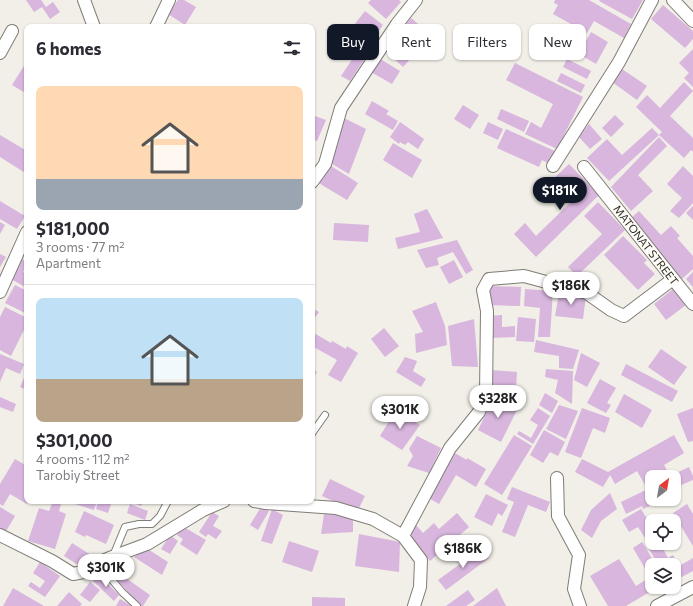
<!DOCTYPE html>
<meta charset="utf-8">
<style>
:root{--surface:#fff;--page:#f7f7f7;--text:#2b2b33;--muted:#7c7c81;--line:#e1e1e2;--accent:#111827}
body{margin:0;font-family:Commissioner,sans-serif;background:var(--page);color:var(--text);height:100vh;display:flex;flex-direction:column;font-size:15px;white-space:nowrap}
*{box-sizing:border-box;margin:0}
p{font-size:13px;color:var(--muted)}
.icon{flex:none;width:22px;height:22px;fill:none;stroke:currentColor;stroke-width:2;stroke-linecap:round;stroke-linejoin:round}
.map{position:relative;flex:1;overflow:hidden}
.sheet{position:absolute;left:24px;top:24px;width:291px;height:480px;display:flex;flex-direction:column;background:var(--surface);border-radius:8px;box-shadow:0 1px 3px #0004}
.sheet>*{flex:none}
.hud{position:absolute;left:327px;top:24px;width:306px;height:36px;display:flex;gap:8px}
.needle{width:26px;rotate:31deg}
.tools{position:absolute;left:645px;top:470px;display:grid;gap:8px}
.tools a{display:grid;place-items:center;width:36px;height:36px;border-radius:8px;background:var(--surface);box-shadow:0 1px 3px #0004;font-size:20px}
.price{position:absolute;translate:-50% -34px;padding:0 9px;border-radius:14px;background:#fff;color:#222;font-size:13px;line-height:26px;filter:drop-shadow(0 1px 2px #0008)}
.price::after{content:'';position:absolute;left:50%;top:24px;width:12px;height:9px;margin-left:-6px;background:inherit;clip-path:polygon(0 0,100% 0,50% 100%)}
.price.selected{background:var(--accent);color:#fff}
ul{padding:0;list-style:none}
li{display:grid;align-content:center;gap:8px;height:212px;padding:0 12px}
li+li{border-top:1px solid var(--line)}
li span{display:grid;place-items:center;height:124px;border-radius:8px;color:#555}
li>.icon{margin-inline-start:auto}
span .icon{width:72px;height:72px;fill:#fffc;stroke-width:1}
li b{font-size:17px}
h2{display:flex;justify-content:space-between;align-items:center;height:48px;padding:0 12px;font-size:17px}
.tag{padding:0 14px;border-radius:8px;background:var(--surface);box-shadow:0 1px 3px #0004;font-size:14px;line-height:36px}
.tag.selected{background:var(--accent);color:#fff}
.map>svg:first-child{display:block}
.building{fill:#d8b6de}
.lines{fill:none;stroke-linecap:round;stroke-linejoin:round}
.lane-casing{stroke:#7f7d76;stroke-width:8}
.street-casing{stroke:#7f7d76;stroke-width:14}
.lane{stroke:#fff;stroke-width:6}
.street{stroke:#fff;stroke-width:12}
.labels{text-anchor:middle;stroke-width:3;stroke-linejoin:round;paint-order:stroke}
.street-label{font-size:11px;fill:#2a2926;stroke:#fefcf4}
</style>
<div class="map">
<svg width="693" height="606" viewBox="0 0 693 606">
<rect width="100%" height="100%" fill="#f1efe7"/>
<path class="building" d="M26,0H41L46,7L53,2L60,12L50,19L42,7L34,12Z
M178,0H184L196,7L185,25L168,14Z
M371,0H399L401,2L386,19L368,3Z
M555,0H589L631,24L624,38L594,21L587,33L553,14L558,5L554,3Z
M600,0H643L632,19L599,1Z
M663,5L693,31V39L685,48L651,19Z
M365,11L383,25L373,39L354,25Z
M411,18L429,33L416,48L398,33Z
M591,32L608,42L596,64L579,54Z
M363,43L371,49L350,81L341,76Z
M401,45L413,56L403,67L391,56Z
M693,49V87L684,78L689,73L679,63Z
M379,58L400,71L392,84L371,72Z
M567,59L591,71L587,79L563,67Z
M27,61V94L12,85Z
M515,63L583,97L557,149L525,134L531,122L541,128L553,104L506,80Z
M622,69L647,86L637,100L612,82Z
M561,73L585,85L581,93L557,81Z
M684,82L693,91L670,116L693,138V152L691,150L684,158L659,135L662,132L636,107L647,95L660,108Z
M372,101L389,111L386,114L398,121L393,130L365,114Z
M463,105L479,115L470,129L454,119Z
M501,109L529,121L524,132L497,119Z
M615,115L624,124L611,137L602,128Z
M315,116L326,120L317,141L312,139V122Z
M344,118L366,129L349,174L327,161Z
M400,122L424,139L418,149L408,142L405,145L400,142L399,144L390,137Z
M488,122L503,129L498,140L483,133Z
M589,124L602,139L590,149L579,137Z
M652,128L659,135L609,181L587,158L607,139L622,155Z
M506,129L557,152L551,165L542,160L539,167L497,148Z
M0,135L27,151V174L0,157Z
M659,137L667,146L638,175L653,191L631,211L611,187Z
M393,143L422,160L412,178L383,160Z
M328,164L358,183L347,200L317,182Z
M569,164L599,195L536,257L514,234L525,223L536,236L576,197L562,184L557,189L550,182Z
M683,166L693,176V203L679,218L670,211L682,198L667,184Z
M0,201L25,216L17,229L0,219Z
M598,202L625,230L577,276L568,267L602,234L584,216Z
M693,206V220L686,213Z
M427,209L443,238L398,249L395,238L420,232L414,214Z
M639,211L661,235L671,226L680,236L677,238L693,256V269L682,279L629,220Z
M0,222L5,225L0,234Z
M334,223L369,225L368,242L333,240Z
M623,236L647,260L644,263L655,274L638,290L604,255Z
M457,240L473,270L466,274L453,252L437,258L439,265L426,268L417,250Z
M0,254L6,257L0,267Z
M20,258L27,262L23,272L27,274V288L9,278Z
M454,260L463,277L449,284L440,267Z
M693,272V287L686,279Z
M15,285L27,291V314L5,303Z
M488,286L521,287L520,306L487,305Z
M525,289L553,291L550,337H538L540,308L524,306Z
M673,289L686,305L666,320L654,304Z
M559,294L586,296L583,319L555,316Z
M436,302L445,326L447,345L416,353L415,334L423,332L412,311Z
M5,307L27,318V324L11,356L0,350V317Z
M312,308L319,312L312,322Z
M502,315V327L515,326V337L489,338L488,316Z
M518,317L536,319L534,342L516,341Z
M474,319L478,367L452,366L448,326Z
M384,328L399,346L385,357L371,339Z
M312,332L331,343L332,341L346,349L347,346L358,353L341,382L328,375L337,360L312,346Z
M536,340L579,350L573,369L559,368V356L534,352Z
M661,349L687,367L674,385L648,367Z
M581,353L600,363L587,387L574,380Z
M0,354L24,364L20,374L6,368L0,382Z
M405,357L417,361L413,371L426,379L421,387L396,372Z
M626,364L678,391L672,402L621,375Z
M312,369L317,372L312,380Z
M546,369L573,371L572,404L555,393L558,380L545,377Z
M491,370L517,372L516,388L490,385Z
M27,371V390L20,387Z
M600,379L616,388L607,403L611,405L606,413L587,403Z
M545,393L558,401L552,413L539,405Z
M624,394L652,410L642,428L615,412Z
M495,396L518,408L501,442L478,430Z
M0,397L16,404L13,412L0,407Z
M559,405L578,411L566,439L546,429Z
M538,408L550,416L533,444L517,434L519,431L531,438L538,425L530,420Z
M582,408L610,418L605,433L593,428L581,458L565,452Z
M693,408V441L688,442L677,414Z
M396,410L420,425L402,450L380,436Z
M544,430L565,442L558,456L550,452L543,463L530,455Z
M514,435L532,446L502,495L484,484Z
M674,435L684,453L664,465L668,472L659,477H652V481L645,485L637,471L615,484L610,475L603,487L575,472L582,459L608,472Z
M417,436L441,448L429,473L407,466L413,456L409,449Z
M453,452L467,460V458L486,469L476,487L456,475L439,504L427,497Z
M15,459L27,466V501H28L27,504L10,494L3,506L0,504V484Z
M689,467L693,476V480L679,486L674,474Z
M330,479L365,496L357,512L322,496Z
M512,487L550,502L546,512L528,505L515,537L502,532L514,502L507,499Z
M652,487V499H660L661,501L643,509L642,506L626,514L621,502Z
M610,493L617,509L601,521L592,538L581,530L591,510Z
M486,494L508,505L502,516L498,513L492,526L474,517Z
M53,501H62L59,511L66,514L55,549L28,541L39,508L49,511Z
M76,501H97L94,510L75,504Z
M98,501H112L108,513L96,509Z
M129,501H143L141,506Z
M130,504L148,511L145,520L127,513Z
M687,504L693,514V546L673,513Z
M0,507L15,516L5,533L0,530Z
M261,507L269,511L258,530L250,525Z
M272,509L283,515L272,544L261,541Z
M641,509L652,527V534L645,538L638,527L629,532L622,520Z
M84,511L114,525L106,544L86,535L85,537L75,532Z
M212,512L219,516L213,526L222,531L216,539L208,534L206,537L199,532Z
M457,513L469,527L430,561L407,534L416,525L423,533L434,523L439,529Z
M324,514L353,516V532L321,534Z
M182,526L206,540L197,555L180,544L183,539L177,535Z
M359,534L400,542L399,572L355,566Z
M170,535L178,541L170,554L161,549Z
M652,537V543H660L668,558L673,555L679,566L693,558V571L674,581V565H658L645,541Z
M289,541L319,551L312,572L282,562Z
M642,542L656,565H652V587H658L626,606H608L590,576L619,559L636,586L650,577L633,548Z
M72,543L91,555L83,568L64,556Z
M146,548L168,562L162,575L134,557Z
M482,549L489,558L446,590L438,580L460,564L458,562L467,555L470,558Z
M40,562L60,576L45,597L28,586L31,582L40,588L45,581L33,573Z
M98,574L119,595L114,601L93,581Z
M120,574L150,595L143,606H141L117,580Z
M90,582L100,590L90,602L80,595Z
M13,588L44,606H3Z
M497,588L506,606H473Z
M468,590L475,600L466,606H446Z
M69,592L82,604L80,606H57Z
M312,597L345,598V606H312Z
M120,599L132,606H116Z"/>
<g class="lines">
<defs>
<path id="lane" d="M312,434L313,432L325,415
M113,556L125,527L139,524H152L160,516L168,501
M98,563L122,592L137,606"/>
<path id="street" d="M84,0L94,27
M673,0L693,21
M156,27L169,0
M0,53L12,31
M553,166L619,62L652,0
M584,167L693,304
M312,182L325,164L341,108L397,24L416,0
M0,292L27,232
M557,478L558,516L579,555L574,589L580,606
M254,501L266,503L336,508L373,519L403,536L421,560L420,587L414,606
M0,535L52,561L73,574L89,571L98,563L112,557L147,544L203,510L224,501
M403,536L450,448L479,412L486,394L487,311L483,290L489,279L524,276L587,293L611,310L624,316L673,279
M657,606L693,587"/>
</defs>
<use href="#lane" class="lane-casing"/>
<use href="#street" class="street-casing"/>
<use href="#lane" class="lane"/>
<use href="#street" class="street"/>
</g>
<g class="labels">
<g class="street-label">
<text transform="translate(646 245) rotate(52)" y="4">MATONAT STREET</text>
</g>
</g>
</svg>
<div class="tools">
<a><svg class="needle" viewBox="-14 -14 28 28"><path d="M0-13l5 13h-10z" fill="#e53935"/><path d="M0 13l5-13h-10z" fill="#7c7c81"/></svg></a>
<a><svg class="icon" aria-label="locate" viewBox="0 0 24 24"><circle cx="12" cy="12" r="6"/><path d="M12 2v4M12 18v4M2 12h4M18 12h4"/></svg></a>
<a><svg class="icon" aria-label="layers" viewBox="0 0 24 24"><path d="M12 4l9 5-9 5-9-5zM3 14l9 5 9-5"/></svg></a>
</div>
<b class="price selected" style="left:560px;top:211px">$181K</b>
<b class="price" style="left:571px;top:306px">$186K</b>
<b class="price" style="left:498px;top:419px">$328K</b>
<b class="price" style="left:400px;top:430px">$301K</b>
<b class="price" style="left:463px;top:569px">$186K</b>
<b class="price" style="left:106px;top:588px">$301K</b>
<div class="hud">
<a class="tag selected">Buy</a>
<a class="tag">Rent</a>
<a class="tag">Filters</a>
<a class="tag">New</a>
</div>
<section class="sheet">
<h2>6 homes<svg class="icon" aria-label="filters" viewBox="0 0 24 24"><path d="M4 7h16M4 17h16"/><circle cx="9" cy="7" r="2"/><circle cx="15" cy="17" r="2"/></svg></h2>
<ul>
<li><span style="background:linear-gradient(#ffd9b3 75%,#9aa5b1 0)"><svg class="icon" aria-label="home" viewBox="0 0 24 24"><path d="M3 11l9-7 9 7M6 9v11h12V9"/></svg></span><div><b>$181,000</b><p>3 rooms · 77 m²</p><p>Apartment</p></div></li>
<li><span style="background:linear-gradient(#bfe0f5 65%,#b9a48a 0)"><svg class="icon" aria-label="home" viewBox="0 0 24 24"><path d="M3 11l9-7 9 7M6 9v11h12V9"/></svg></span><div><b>$301,000</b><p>4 rooms · 112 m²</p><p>Tarobiy Street</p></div></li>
</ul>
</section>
</div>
